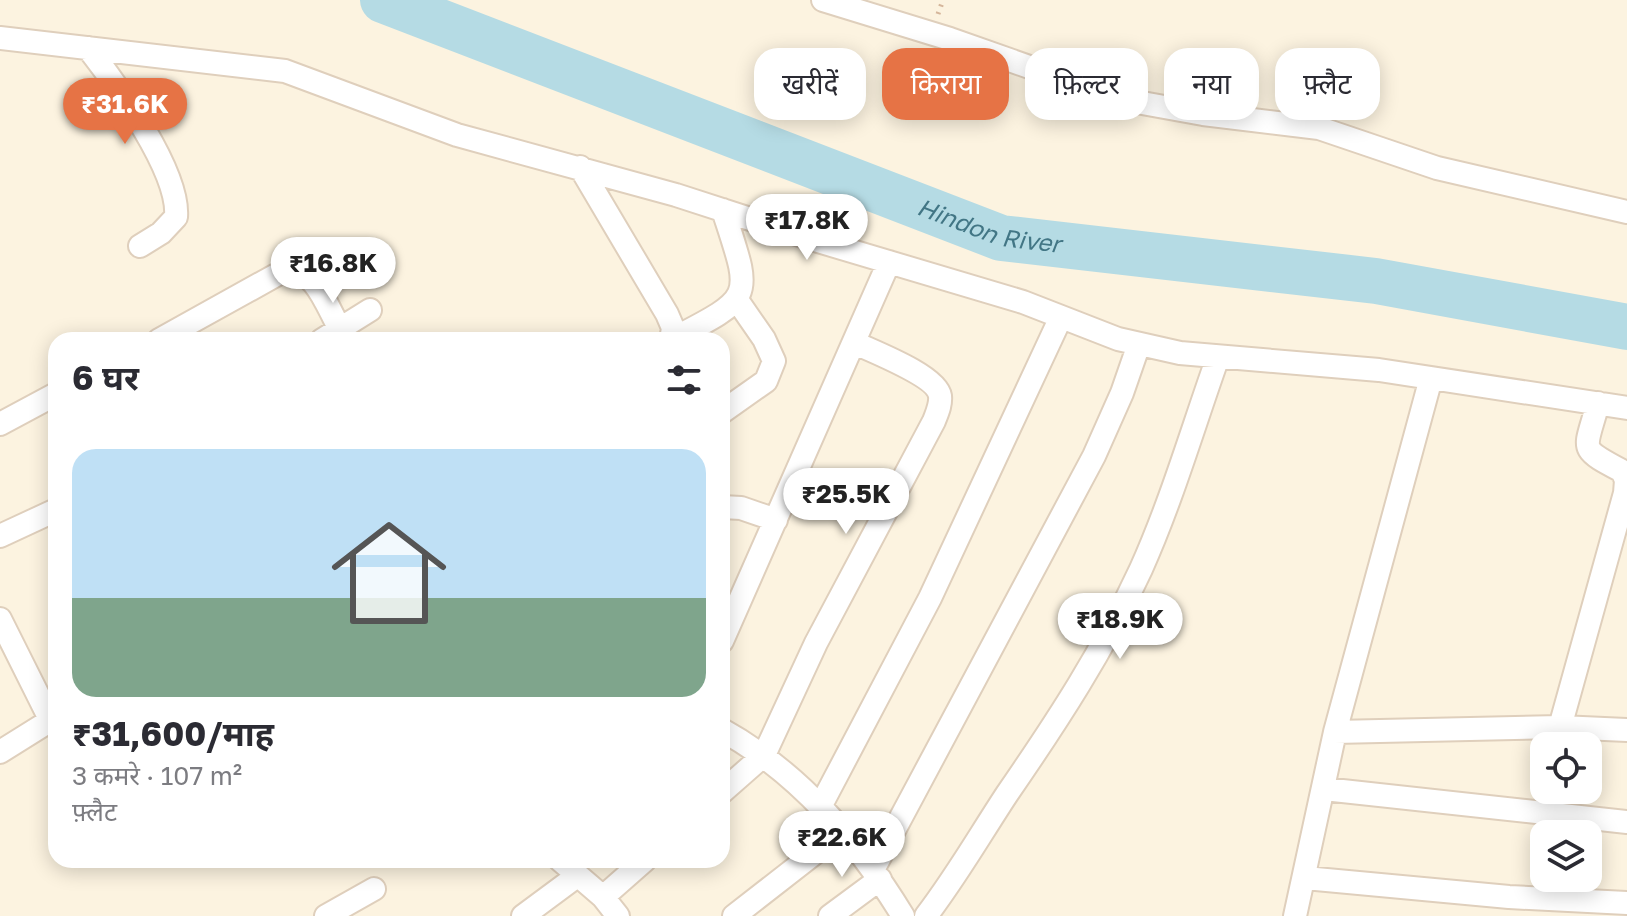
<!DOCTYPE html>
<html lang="hi">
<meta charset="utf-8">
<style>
:root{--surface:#fff;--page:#f7f7f7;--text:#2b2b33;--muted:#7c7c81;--line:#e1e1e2;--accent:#e67345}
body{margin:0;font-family:"Golos Text","Noto Sans Devanagari",sans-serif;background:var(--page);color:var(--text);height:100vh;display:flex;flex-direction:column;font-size:30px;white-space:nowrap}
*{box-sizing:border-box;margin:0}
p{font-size:26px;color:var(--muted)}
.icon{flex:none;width:44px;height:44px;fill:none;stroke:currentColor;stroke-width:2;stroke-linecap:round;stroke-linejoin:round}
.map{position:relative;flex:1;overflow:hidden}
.panel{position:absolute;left:48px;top:332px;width:682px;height:536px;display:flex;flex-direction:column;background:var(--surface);border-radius:24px;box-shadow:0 4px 20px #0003}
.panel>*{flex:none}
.guide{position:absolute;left:754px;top:48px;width:752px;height:72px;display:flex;gap:16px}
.fabs{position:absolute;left:1530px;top:732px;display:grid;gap:16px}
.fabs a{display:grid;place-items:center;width:72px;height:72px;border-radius:16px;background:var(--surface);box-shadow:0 4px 20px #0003;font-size:40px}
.price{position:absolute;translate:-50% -68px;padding:0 18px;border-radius:28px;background:#fff;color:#222;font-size:26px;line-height:52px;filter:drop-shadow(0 2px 4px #0008)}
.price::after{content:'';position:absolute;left:50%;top:48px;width:24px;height:18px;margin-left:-12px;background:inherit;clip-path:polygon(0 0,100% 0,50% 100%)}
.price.current{background:var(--accent);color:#fff}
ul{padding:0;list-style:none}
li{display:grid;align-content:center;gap:16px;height:424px;padding:0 24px}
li+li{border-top:2px solid var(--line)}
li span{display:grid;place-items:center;height:248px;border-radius:24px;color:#555}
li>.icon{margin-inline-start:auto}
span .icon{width:144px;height:144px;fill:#fffc;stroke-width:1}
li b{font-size:34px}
h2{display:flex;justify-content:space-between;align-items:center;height:96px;padding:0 24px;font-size:34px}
.pill{padding:0 28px;border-radius:24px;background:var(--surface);box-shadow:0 4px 20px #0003;font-size:28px;line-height:72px}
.pill.current{background:var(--accent);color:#fff}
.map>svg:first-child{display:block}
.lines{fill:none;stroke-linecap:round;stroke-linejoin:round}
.river{stroke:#b5dbe4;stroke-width:46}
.street-casing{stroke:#dfcfbc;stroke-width:26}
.path{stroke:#d5b69b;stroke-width:5;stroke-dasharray:2 6;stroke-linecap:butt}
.street{stroke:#fff;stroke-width:22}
.labels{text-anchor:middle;stroke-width:7;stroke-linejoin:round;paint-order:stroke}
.water-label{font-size:24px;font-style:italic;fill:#427685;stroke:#fff7e6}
</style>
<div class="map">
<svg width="1627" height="916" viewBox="0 0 1627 916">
<rect width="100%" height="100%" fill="#fcf3e0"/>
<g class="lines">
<path class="river" id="s1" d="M383,0L1001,238L1376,281L1627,327"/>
<defs>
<path id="street" d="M823,0L950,39L1120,99L1203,114L1319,128L1437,168L1627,212
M0,38L285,71L457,135L676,195L818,241L1023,302L1118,339L1180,353L1379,370L1627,408
M88,48C116,84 180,172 176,217L161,233L140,246
M580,167L667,314L673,328L671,340
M159,340L287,269C316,269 327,307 340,329
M322,340L370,310
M671,340C756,296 752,299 723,210
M722,412L766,381L774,361L764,339L737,300
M0,424L56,394
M722,507L741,508L776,520
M0,536L56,510
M0,619L51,721
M722,641L889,262
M1560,727L1625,493L1626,480L1622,471C1577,447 1585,452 1598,403
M722,730C800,773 857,841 903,916
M1335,732L1560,727L1627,730
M0,752L56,717
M1324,789L1627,822
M722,792L764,755L816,643L934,421C937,413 941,405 940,396C937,376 874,352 855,343
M821,805L930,598L1061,317
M560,860L603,897L618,916
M874,868L1094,456L1122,393L1139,344
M1305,878L1509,897L1627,903
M603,897L645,860
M326,916L374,889
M523,916L577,876
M734,916L843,831
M830,916L880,879
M926,916C956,877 980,835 1007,794C1058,720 1103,651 1141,569C1172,500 1193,427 1218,357
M1295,916L1335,732L1431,378"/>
</defs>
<use href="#street" class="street-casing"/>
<path class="path" d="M938,14L943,0"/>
<use href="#street" class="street"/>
</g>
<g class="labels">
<g class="water-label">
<text dy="8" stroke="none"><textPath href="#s1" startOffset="648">Hindon River</textPath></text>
</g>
</g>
</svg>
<div class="fabs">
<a><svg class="icon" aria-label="locate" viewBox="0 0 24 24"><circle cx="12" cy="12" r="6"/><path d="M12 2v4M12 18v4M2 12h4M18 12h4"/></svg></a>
<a><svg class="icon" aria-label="layers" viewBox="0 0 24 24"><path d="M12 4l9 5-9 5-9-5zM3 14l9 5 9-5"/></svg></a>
</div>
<b class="price current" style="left:125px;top:146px">₹31.6K</b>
<b class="price" style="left:807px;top:262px">₹17.8K</b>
<b class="price" style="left:333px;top:305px">₹16.8K</b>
<b class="price" style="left:846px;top:536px">₹25.5K</b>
<b class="price" style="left:1120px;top:661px">₹18.9K</b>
<b class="price" style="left:842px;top:879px">₹22.6K</b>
<div class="guide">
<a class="pill">खरीदें</a>
<a class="pill current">किराया</a>
<a class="pill">फ़िल्टर</a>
<a class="pill">नया</a>
<a class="pill">फ़्लैट</a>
</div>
<section class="panel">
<h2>6 घर<svg class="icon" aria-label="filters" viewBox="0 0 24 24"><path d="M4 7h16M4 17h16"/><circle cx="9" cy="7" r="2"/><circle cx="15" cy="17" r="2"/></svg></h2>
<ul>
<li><span style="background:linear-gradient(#bfe0f5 60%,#7fa58c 0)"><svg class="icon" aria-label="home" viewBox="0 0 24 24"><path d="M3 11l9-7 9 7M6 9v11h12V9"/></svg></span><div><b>₹31,600/माह</b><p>3 कमरे · 107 m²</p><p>फ़्लैट</p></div></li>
</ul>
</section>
</div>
